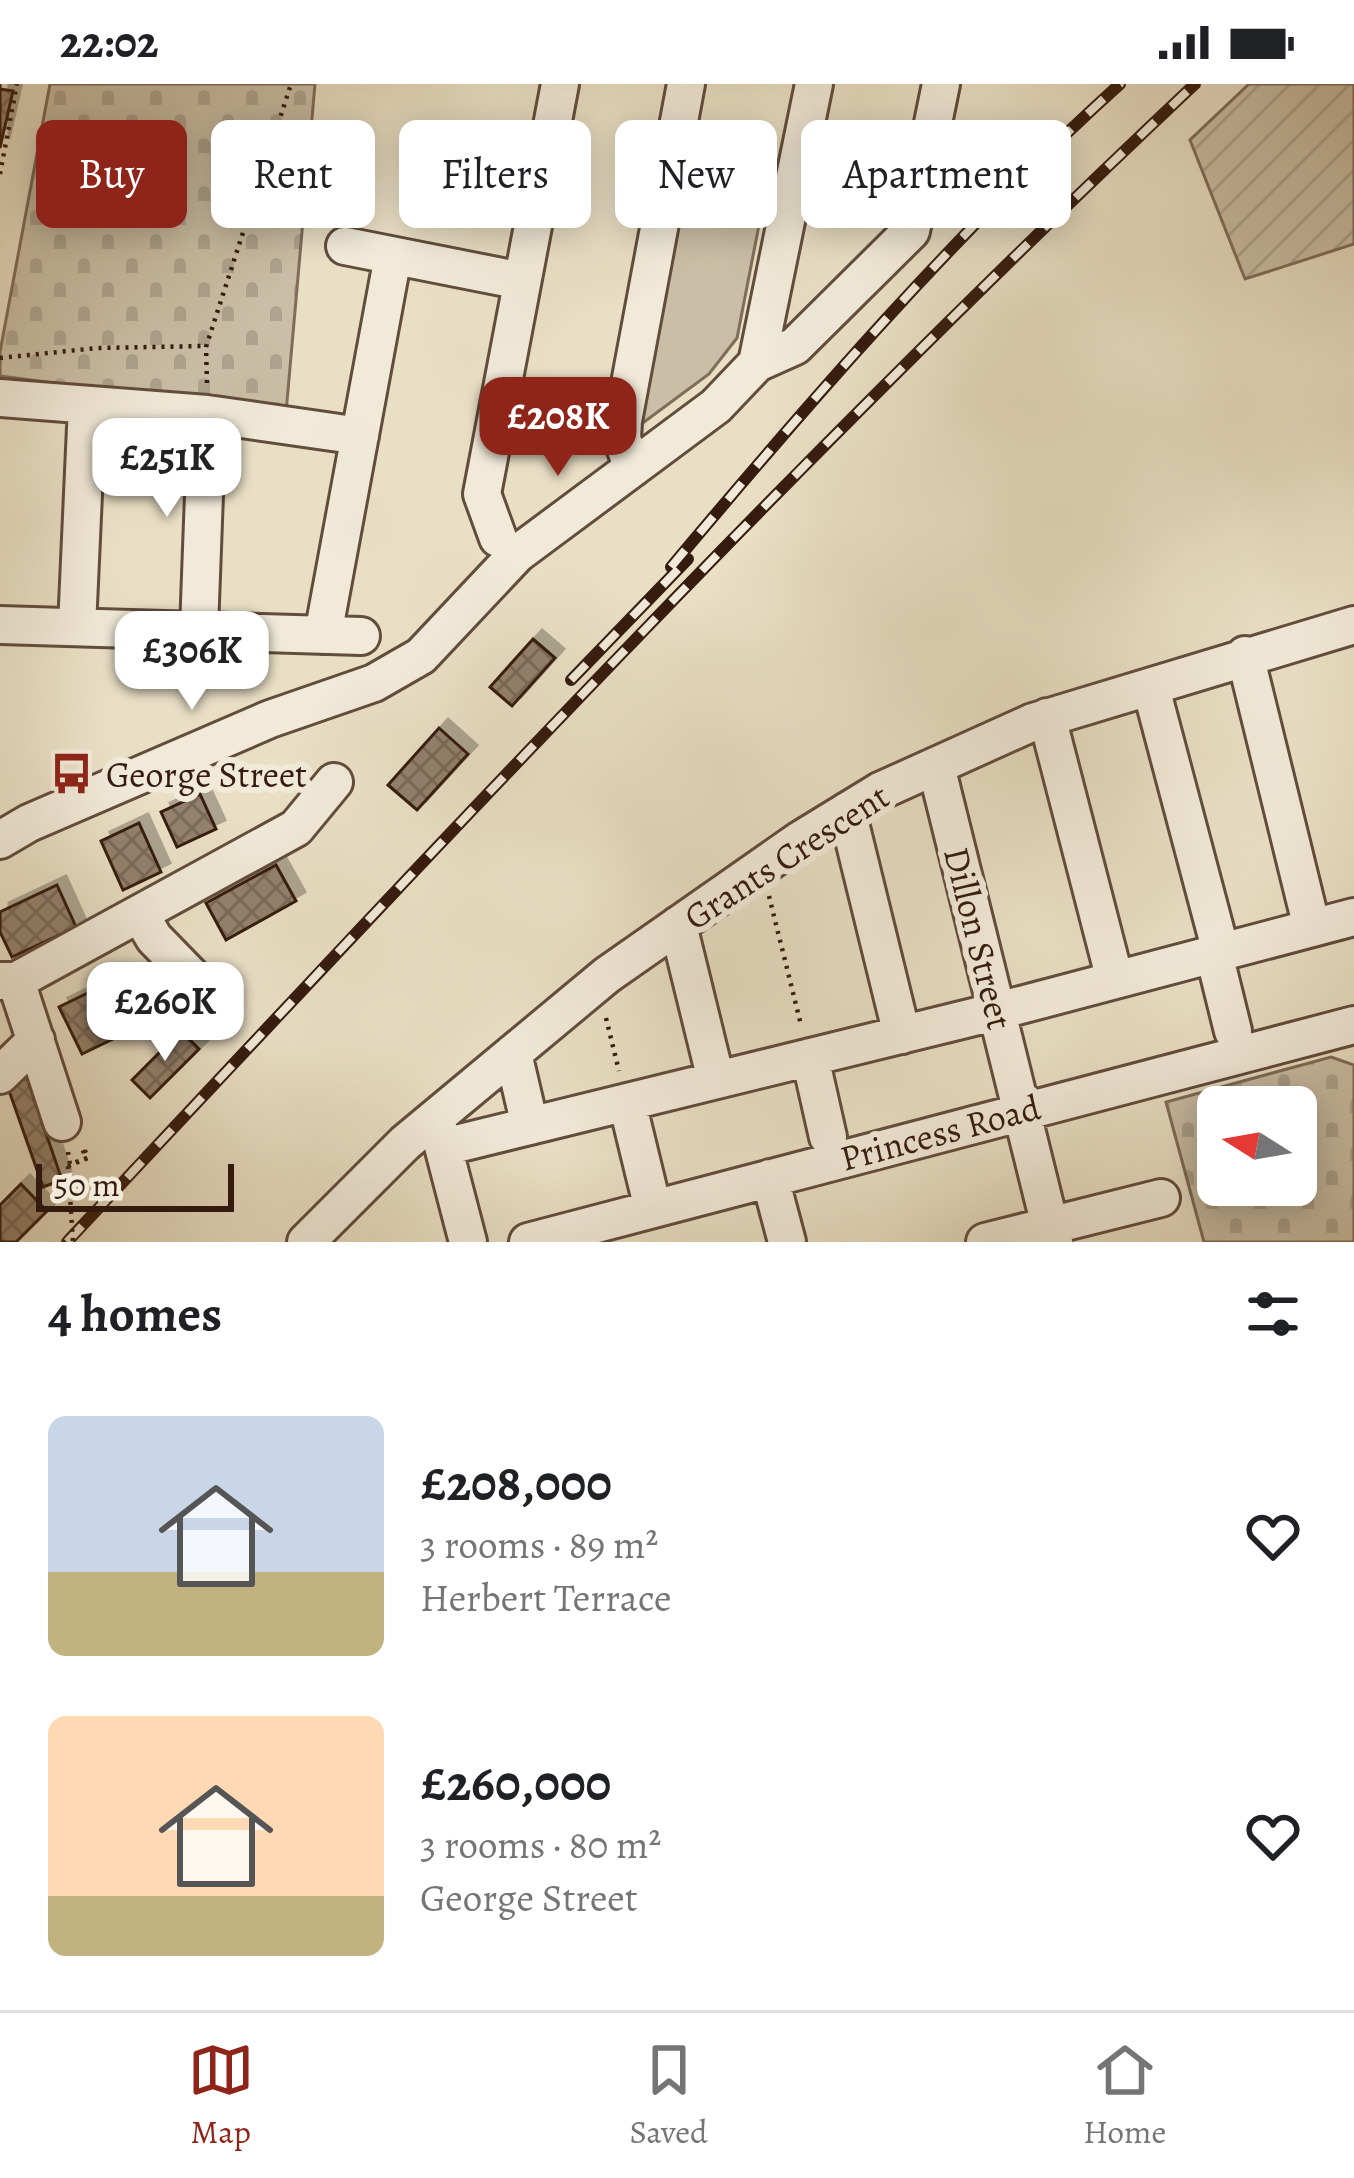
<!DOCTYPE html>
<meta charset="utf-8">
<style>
:root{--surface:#fff;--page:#f2f2f2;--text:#202124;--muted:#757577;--line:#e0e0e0;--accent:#8f2418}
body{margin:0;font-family:Alegreya,serif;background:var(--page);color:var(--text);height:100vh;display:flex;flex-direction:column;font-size:45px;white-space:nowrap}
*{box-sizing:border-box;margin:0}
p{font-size:39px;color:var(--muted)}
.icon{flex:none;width:66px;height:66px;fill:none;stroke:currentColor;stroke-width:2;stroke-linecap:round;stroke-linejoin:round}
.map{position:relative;height:1158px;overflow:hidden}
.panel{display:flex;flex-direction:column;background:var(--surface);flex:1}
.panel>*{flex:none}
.top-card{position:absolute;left:36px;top:36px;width:1284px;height:108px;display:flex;gap:24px}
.needle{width:78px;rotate:281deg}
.buttons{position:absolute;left:1197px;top:1002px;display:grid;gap:24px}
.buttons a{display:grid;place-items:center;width:120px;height:120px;border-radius:18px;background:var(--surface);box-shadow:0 6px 30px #0003;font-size:60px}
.scale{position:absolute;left:36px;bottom:30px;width:198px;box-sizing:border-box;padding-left:12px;border:6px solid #351b0e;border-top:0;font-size:33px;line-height:42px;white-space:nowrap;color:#351b0e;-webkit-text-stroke:9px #f1ead9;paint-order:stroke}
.price{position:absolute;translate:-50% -102px;padding:0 27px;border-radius:24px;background:#fff;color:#222;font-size:39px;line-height:78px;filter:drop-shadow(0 3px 6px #0008)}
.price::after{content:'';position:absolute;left:50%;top:72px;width:36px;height:27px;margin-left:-18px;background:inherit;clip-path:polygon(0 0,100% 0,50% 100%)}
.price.current{background:var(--accent);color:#fff}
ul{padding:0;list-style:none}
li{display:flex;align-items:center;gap:36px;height:300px;padding:0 48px}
li span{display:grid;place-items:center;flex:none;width:336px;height:240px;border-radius:18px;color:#555}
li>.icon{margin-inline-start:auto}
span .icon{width:144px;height:144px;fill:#fffc;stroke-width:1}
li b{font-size:51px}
h2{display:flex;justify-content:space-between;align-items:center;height:144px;padding:0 48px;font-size:51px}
.tag{padding:0 42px;border-radius:18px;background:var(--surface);box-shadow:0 6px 30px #0003;font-size:42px;line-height:108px}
.tag.current{background:var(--accent);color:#fff}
.status{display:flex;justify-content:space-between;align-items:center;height:84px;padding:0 60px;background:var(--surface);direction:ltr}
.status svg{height:33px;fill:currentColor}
.dock{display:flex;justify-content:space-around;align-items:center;height:168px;border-top:3px solid var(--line);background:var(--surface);font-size:33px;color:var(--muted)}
.dock a{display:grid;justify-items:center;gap:6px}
.dock .current{color:var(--accent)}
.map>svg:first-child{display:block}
.grass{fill:#cabea6;stroke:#806c5a;stroke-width:3}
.cemetery{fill:url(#cemetery-stones);stroke:#806c5a;stroke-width:3;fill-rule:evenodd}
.garden{fill:url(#garden-furrows);stroke:#806c5a;stroke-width:3}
.building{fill:url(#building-cross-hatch);stroke:#351b0e;stroke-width:3;filter:url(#shadow)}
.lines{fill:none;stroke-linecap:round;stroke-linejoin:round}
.minor-casing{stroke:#624c3c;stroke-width:42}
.path{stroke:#351b0e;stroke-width:4.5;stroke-dasharray:3 6;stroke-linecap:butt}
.minor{stroke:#f1ead9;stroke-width:36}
.rail-casing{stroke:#351b0e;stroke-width:12}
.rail{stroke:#f1ead9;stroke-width:8;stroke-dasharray:22;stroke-linecap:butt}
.path-bridge{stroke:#351b0e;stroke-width:4.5;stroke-dasharray:3 6;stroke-linecap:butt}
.labels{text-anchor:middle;stroke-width:12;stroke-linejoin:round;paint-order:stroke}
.poi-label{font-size:36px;fill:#351b0e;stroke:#f1ead9;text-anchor:start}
.street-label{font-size:36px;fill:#351b0e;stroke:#f1ead9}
</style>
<div class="status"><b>22:02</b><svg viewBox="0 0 49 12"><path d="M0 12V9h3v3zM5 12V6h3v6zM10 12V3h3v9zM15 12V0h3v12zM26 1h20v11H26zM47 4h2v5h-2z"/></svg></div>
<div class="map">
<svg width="1354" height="1158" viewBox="0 0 1354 1158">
<defs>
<pattern id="cemetery-stones" width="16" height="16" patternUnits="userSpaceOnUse" patternTransform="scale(3)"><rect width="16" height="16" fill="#cabea6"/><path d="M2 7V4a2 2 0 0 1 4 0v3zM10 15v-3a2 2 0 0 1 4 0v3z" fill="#aea38e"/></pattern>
<pattern id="garden-furrows" width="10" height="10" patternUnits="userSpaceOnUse" patternTransform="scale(3)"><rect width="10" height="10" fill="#cabea6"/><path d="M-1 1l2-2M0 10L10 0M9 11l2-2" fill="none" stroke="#aea38e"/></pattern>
<pattern id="building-cross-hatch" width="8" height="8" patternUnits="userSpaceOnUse" patternTransform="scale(3)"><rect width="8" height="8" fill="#93816d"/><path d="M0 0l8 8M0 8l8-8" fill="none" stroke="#796958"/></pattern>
<filter id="shadow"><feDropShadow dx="9" dy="-9" stdDeviation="0" flood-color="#0004"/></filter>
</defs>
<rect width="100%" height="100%" fill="#e9dfc5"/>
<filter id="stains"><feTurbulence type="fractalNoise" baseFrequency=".00167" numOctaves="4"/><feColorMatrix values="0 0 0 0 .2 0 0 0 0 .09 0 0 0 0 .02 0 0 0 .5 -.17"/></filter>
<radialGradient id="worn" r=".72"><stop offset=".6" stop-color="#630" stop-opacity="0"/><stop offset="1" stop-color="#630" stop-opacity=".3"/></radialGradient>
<path class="grass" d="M676,124L759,141L737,254L709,290L640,341Z"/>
<path class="cemetery" d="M50,0H315L286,329L0,292V268Z
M1331,973L1354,981V1158H1204L1166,1018ZM1296,1023V1101H1218V1023Z"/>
<path class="garden" d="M1249,0H1354V160L1245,195L1190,56Z"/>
<path class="building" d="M0,0V5L13,7L0,64Z
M533,555L555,574L512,622L490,603Z
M439,644L468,670L417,726L388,701Z
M200,710L216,745L177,763L161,728Z
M139,739L161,788L123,806L101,757Z
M276,781L296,817L226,856L206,819Z
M57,801L76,843L12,873L0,848V828Z
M92,907L103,929L113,925L125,949L82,970L59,923Z
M181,947L199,965L150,1014L132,996Z
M27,994L62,1096L43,1103L7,1001Z
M21,1100L47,1127L16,1158H0V1121Z"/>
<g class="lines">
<defs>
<path id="minor" d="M345,162L522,197
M757,279L814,0
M0,314L207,330L360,352
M633,384L622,355L623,337L686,0
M498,454L482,410L560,0
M0,541L361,552
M77,543L87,321
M199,545L207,330
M323,551L393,172
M1245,571L1312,844
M1151,604L1221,868
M1047,633L1115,896
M936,682L1054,1158
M847,727L902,951
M0,756L29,739L270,635L374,599L421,572L517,470L716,322L757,279L795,262L911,147L941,0
M140,830L154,854L193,894
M678,841L716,996
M1214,870L1233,947
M0,897H16L296,744L334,698
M16,897L62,1038
M513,969L530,1042
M810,973L828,1053
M0,991L36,956
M627,1018L653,1125
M438,1043L468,1158
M444,1063L998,927L1354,833
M770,1094L787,1158
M306,1158L405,1059L607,891L800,756L880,707L1033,638L1354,541
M528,1158L1354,941
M985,1158L1161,1114"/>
</defs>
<use href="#minor" class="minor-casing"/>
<path class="path" d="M0,90L17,0
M0,274L97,264L204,262
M207,299L206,263L291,0
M769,812L801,941
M606,934L619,987
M68,1068L70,1080L87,1074L80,1062
M68,1082L88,1074L83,1062"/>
<use href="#minor" class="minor"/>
<defs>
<path id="rail" d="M671,483C812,315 957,147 1120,0
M571,596L688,475
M67,1158C435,764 802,369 1195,0"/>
</defs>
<use href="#rail" class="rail-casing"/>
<use href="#rail" class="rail"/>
<path class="path-bridge" d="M68,1082L73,1158"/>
</g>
<defs>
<symbol id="bus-bare" viewBox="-9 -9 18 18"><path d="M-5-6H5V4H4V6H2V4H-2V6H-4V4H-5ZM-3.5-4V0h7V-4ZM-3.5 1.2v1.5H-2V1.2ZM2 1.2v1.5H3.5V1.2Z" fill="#8f2418" stroke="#f1ead9" stroke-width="2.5" paint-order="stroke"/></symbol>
</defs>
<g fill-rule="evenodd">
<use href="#bus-bare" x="42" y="660" width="59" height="59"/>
</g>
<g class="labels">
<g class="poi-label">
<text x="106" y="703">George Street</text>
</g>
<g class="street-label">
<text transform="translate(786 772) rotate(-33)" y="13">Grants Crescent</text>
<text transform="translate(979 854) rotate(76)" y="13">Dillon Street</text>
<text transform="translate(940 1048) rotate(-15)" y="13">Princess Road</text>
</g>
</g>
<rect width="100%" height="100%" filter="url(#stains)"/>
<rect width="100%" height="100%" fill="url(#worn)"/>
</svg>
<div class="buttons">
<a><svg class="needle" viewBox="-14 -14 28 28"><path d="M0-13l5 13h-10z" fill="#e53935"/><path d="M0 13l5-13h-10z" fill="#757577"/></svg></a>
</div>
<div class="scale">50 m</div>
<b class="price current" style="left:558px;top:395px">£208K</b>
<b class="price" style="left:167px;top:436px">£251K</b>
<b class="price" style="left:192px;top:629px">£306K</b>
<b class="price" style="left:165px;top:980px">£260K</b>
<div class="top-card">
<a class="tag current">Buy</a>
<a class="tag">Rent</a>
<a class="tag">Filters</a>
<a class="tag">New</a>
<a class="tag">Apartment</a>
</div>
</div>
<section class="panel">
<h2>4 homes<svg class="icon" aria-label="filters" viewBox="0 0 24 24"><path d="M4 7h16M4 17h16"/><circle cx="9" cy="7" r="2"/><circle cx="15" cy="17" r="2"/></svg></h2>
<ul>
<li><span style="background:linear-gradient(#c9d6e8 65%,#c2b280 0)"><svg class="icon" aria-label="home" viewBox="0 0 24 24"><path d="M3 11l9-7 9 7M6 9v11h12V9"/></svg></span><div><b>£208,000</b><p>3 rooms · 89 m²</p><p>Herbert Terrace</p></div><svg class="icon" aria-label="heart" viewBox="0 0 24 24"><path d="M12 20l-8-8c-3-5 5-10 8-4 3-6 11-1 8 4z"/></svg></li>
<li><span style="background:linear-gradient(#ffd9b3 75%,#c2b280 0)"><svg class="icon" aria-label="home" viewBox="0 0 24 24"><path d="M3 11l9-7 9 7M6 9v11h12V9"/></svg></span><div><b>£260,000</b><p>3 rooms · 80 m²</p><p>George Street</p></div><svg class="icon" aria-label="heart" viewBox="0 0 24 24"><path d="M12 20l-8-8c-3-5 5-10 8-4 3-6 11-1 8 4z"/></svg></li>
</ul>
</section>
<nav class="dock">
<a class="current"><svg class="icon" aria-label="map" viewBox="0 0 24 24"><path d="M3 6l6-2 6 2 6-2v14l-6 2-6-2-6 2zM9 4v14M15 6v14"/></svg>Map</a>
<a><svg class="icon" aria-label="saved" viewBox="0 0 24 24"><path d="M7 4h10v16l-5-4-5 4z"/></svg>Saved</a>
<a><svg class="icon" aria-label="home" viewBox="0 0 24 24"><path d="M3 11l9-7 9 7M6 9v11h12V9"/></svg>Home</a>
</nav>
